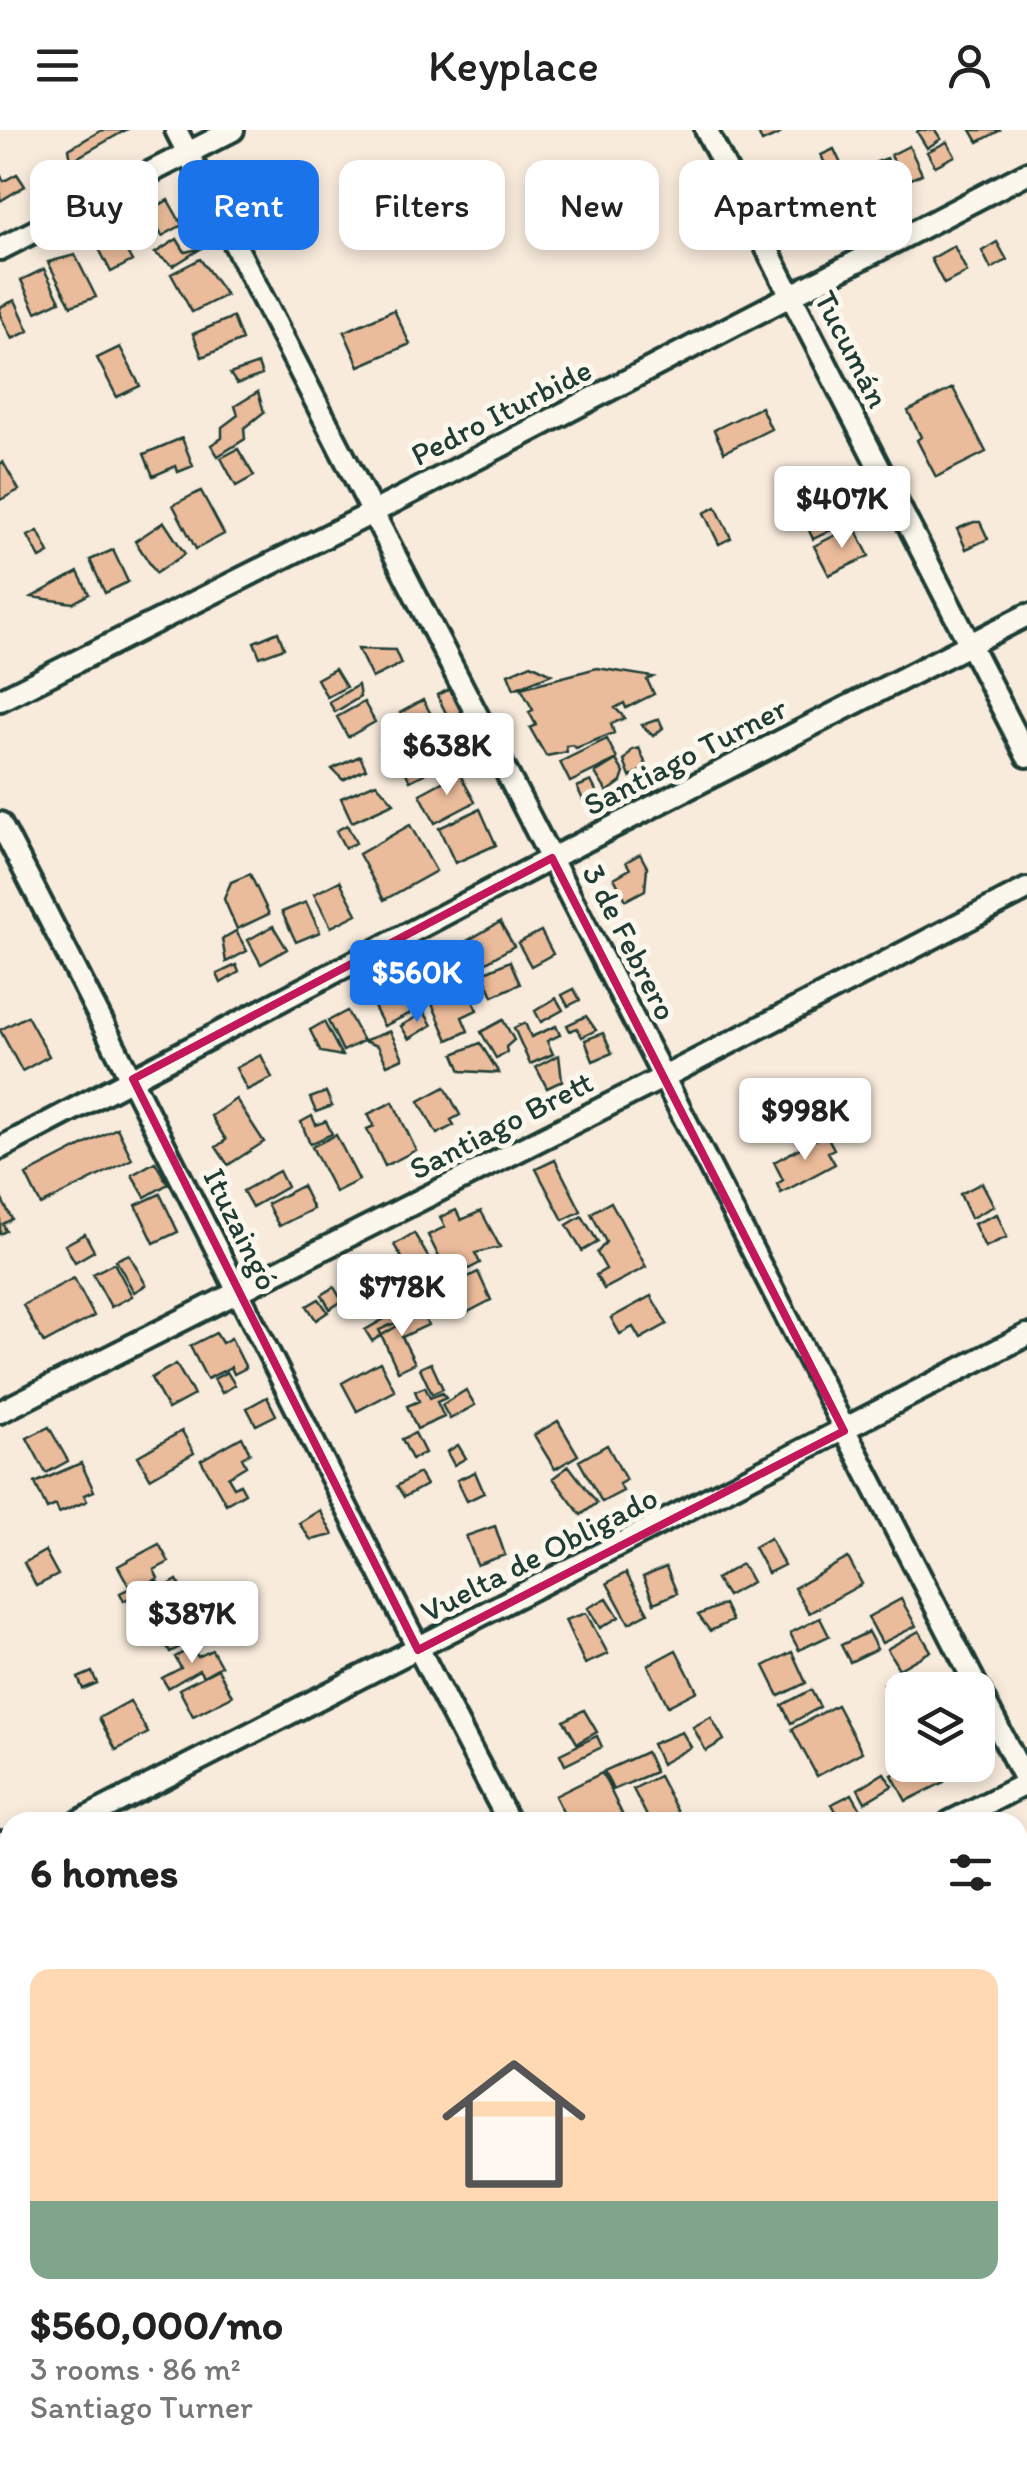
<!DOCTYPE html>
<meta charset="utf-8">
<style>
:root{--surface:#fff;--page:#f6f6f6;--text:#222;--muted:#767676;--accent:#1a73e8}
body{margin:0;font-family:Itim,sans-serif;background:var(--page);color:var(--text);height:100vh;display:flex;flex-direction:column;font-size:38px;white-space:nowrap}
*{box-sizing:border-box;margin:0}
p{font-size:32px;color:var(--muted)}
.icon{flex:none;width:55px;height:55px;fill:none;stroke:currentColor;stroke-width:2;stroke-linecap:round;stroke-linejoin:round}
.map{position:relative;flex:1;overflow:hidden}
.side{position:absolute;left:0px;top:1682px;width:1028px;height:672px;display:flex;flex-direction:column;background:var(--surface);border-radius:30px 30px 0 0;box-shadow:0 5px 15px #0003}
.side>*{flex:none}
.guide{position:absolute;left:30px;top:30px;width:968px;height:90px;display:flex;gap:20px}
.controls{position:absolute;left:885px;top:1542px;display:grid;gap:20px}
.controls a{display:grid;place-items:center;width:110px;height:110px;border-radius:20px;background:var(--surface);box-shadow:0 5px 15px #0003;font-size:50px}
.price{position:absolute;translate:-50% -85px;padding:0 22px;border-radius:10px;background:#fff;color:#222;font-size:32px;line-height:65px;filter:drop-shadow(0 2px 5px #0008)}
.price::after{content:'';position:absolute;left:50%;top:60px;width:30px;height:22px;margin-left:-15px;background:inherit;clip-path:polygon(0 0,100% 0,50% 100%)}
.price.current{background:var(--accent);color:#fff}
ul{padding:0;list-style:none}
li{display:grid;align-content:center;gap:20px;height:530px;padding:0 30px}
li span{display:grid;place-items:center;height:310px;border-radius:20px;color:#555}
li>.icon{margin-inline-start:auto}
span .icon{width:180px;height:180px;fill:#fffc;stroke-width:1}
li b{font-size:42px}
h2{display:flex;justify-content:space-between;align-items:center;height:120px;padding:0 30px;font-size:42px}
.chip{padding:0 35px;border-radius:20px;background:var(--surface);box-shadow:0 5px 15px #0003;font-size:35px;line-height:90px}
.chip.current{background:var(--accent);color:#fff}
header{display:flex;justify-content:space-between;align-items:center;height:130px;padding:0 30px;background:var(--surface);font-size:45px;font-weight:600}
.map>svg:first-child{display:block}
.building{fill:#ebbc9b;stroke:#1f3d34;stroke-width:2.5}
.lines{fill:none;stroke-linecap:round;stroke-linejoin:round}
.minor-casing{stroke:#1f3d34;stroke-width:28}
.minor{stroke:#fbf7ec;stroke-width:20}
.marked{fill:none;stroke:#c2185b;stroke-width:8;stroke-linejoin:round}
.labels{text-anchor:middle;stroke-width:10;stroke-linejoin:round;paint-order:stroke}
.street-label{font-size:32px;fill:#1f3d34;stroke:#fbf7ec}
</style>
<header><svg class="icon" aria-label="menu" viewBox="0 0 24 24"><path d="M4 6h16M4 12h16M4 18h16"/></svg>Keyplace<svg class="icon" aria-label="person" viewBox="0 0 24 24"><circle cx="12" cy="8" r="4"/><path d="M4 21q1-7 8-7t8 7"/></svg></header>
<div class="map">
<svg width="1027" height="2353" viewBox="0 0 1027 2353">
<rect width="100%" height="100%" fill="#f8ebdc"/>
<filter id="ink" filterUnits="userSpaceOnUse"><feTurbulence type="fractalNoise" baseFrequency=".01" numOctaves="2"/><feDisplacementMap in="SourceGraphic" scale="20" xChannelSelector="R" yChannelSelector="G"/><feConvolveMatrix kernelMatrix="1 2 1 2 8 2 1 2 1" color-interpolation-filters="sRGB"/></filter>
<g filter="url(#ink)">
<path class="building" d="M126,0L71,31L69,19L102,0Z
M757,0H778L780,4L762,12Z
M919,0H935L941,9L927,18L917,2Z
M971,0H1001L978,12Z
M947,12L955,26L935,36L927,22Z
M909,16L922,44L903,53L891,25Z
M834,19L841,34L828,40L821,25Z
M887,28L900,60L868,72L856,40Z
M814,34L820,45L787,61L782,49Z
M0,44L4,51L17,44L25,56L0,71Z
M834,48L839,60L823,67L828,79L801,90L790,65L798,62L808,70L822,64L818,55Z
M168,70L182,95L162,106L148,82Z
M114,99L132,131L111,142L94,109Z
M177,109L185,122L202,118L173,136L155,123Z
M997,112L1007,130L991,139L982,121Z
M954,116L967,142L944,154L931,129Z
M75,125L96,167L71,176L48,132Z
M200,129L226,165L192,182L171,144Z
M44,139L60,171L36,182L21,150Z
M15,170L29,201L12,209L0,185V177Z
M394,180L410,214L359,236L344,202Z
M233,187L242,210L202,227L193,204Z
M120,217L140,256L117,267L97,228Z
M258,234L262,245L237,254L230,244Z
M953,258L986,322L936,347L917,310L921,307L908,281Z
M258,262L264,282L244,298L245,309L218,326L211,315L222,308V297L238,285L235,276Z
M761,277L771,299L724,322L714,300Z
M182,308L193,336L178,342L176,336L153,346L144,324Z
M238,319L254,346L236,356L221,328Z
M3,332L19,360L0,370V334Z
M201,361L224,404L196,419L173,375Z
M836,366L848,392L813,409L801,383Z
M716,377L731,408L719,414L704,383Z
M164,392L185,424L156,443L135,411Z
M974,392H980L988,409L966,419L957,399Z
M854,396L869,426L829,445L814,416Z
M38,401L49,423L40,428L28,406Z
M113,420L128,452L105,463L90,430Z
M78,442L89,464L73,473L32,467Z
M278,502L284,518L260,527L254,512Z
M358,519L395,520L401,534L372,548Z
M531,534L552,544L514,559L508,544Z
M597,538L653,547L647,550L654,564L626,578L624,573L615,578L625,588L611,594L614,603L576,618L573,615L566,616L567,622L546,626L530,598L536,595L529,582L533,580L521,558Z
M335,539L346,557L327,567L317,549Z
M358,555L360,567L335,582L329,572Z
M452,558L474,602L459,609L437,565Z
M423,570L441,602L418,615L400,583Z
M364,572L375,592L348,607L337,587Z
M659,589L663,598L653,606L642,595Z
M398,598L411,615L389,631L380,618L388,612L385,603Z
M607,609L617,629L570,652L560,632Z
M446,611L457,629L436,642L425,623Z
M639,618L647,637L630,647L624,631L632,620Z
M360,626L366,639L343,650L332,639Z
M616,630L624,643L621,652L607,662L595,643Z
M419,632L424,644L410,651L404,639Z
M459,643L475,672L435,693L420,664Z
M591,651L598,665L584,672L577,657Z
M376,653L394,673L352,692L341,668Z
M480,679L496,715L455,733L439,698Z
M347,695L356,713L345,718L336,701Z
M410,695L436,741L384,770L359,724Z
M640,724L647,737L645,760L626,770L614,748L630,739L626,732Z
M250,744L269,784L237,799L224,769L231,752Z
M340,751L357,784L331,797L314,764Z
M306,772L320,802L296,812L282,782Z
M500,792L514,816L481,835L467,811Z
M273,796L287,819L261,834L248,810Z
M236,801L247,821L226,832L222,809Z
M541,801L553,824L531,836L518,813Z
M453,827L477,880L462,887L468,901L448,910L418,842Z
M510,831L520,854L493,866L483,843Z
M236,835L239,842L221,853L217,844Z
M410,852L419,871L409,884L384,896L371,871Z
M574,859L580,870L568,876L562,865Z
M556,868L563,880L541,892L535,881Z
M421,877L432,895L409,909L401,896L416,887Z
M347,881L363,911L343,921L328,891Z
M27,886L49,926L22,941L0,900Z
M586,886L596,900L582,907L577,898L570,901L567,895Z
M503,890L514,910L506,917L507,922L496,928L481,902Z
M324,892L342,926L321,922L310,900Z
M525,893L531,907L556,896L560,905L547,911L553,924L530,934L514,898Z
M390,901L403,928L387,935L378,916L363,911Z
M603,903L612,923L593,931L585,910Z
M480,913L499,943L461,941L454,924Z
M261,925L272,948L247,960L236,938Z
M559,925L562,951L547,958L536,937Z
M445,957L460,985L451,990L454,995L437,1004L419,971Z
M326,962L332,976L316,982L310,968Z
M236,969L264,1012L228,1035L216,1017L226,1010L211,986Z
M393,972L416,1020L385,1036L367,999L374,996L368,984Z
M312,986L316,995L326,991L332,1004L310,1014L301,992Z
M117,998L132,1029L41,1075L26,1045Z
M826,1004L834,1019L828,1022L835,1034L781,1063L777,1054L783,1050L774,1032Z
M336,1005L359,1050L335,1062L312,1017Z
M555,1030L581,1081L563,1090L536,1039Z
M155,1032L168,1054L145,1067L132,1045Z
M279,1041L287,1057L252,1077L243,1061Z
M982,1053L994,1076L971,1088L960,1064Z
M302,1056L313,1079L279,1096L267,1074Z
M160,1064L178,1102L154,1113L136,1075Z
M0,1066L12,1089L3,1094L6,1101L0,1104Z
M611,1072L646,1137L604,1159L596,1145L606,1139L597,1123L606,1112L591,1083Z
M456,1080L461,1090L481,1081L500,1117L475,1123L480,1133L459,1144L454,1135L445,1139L428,1105L445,1097L440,1087Z
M997,1084L1007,1107L985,1117L974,1094Z
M582,1086L598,1112L582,1121L567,1095Z
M414,1103L434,1137L415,1149L394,1115Z
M85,1104L94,1121L75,1132L65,1115Z
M129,1124L146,1155L134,1162L116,1130Z
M387,1132L395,1145L377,1156L366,1137L372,1134L379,1137Z
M114,1133L132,1166L111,1177L93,1144Z
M478,1142L491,1170L466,1183L452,1155Z
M74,1148L94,1186L44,1213L23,1175Z
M334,1157L342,1171L330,1179L322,1165Z
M651,1166L667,1194L640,1209L633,1197L620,1204L611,1188Z
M319,1169L328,1182L316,1190L307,1176Z
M421,1181L428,1195L402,1207L415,1233L398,1241L379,1200Z
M391,1185L397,1196L372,1211L365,1200Z
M216,1203L222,1213L231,1208L246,1238L234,1244L231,1237L207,1249L190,1216Z
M380,1232L395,1261L357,1281L342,1253Z
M431,1233L443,1259L432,1264L420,1238Z
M176,1234L194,1265L168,1279L151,1248Z
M227,1242L235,1255L222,1263L214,1249Z
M425,1257L430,1268L442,1263L446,1268L437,1272L444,1287L417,1299L407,1276L419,1271L415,1261Z
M466,1260L475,1275L450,1289L442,1275Z
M267,1267L276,1285L256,1295L247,1278Z
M558,1291L578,1325L555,1339L534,1305Z
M49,1297L68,1331L46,1343L27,1308Z
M182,1301L194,1323L150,1348L138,1326Z
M415,1303L425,1323L412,1329L402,1309Z
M242,1307L250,1323L242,1328L246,1336L228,1347L234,1357L240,1354L245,1363L226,1374L201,1330Z
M458,1315L466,1328L454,1335L447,1322Z
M607,1315L626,1350L619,1354L623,1361L602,1372L579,1331Z
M81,1333L94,1361L84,1365L87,1371L59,1383L56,1375L47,1379L35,1353Z
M569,1336L597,1373L581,1385L553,1348Z
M475,1342L484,1363L467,1371L457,1350Z
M419,1343L426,1355L404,1367L397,1356Z
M320,1380L333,1405L311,1410L299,1393Z
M495,1396L505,1425L477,1435L466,1406Z
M770,1408L784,1435L768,1443L754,1417Z
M159,1414L169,1432L154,1440L158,1448L124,1471L120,1463L130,1458L118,1436Z
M45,1421L58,1445L36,1456L24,1433Z
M848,1428L862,1454L809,1483L794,1458Z
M742,1434L752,1452L727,1466L716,1449Z
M666,1437L677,1463L654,1473L643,1447Z
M626,1443L648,1483L629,1493L607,1453Z
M177,1450L187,1466L181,1470L185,1478L153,1496L142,1475L133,1480L129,1472L142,1465L141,1460L157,1451L162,1459Z
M607,1468L619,1487L600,1498L588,1478Z
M901,1469L916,1496L882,1513L868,1487Z
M724,1474L732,1491L710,1501L698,1485Z
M191,1476L203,1505L170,1522L156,1495Z
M586,1483L608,1524L585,1534L565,1490Z
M820,1488L829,1506L799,1520L790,1503Z
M919,1501L931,1521L899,1539L887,1519Z
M868,1502L877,1519L850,1532L841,1515Z
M192,1518L198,1527L212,1520L221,1536L203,1546L199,1540L168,1558L162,1548L181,1538L175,1527Z
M676,1520L697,1561L668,1576L648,1535Z
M792,1522L806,1553L779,1566L764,1536Z
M218,1539L232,1566L193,1586L179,1559Z
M92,1542L97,1553L83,1559L78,1548Z
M897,1547L904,1560L901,1590L883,1554Z
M811,1560L820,1577L791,1593L782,1575Z
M130,1571L148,1603L116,1620L99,1588Z
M837,1575L862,1622L817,1646L792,1599Z
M584,1580L597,1602L577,1613L564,1591Z
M711,1587L724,1610L706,1621L693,1597Z
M682,1602L691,1617L661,1634L652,1614Z
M597,1606L602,1617L565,1635L560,1624Z
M646,1622L655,1642L613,1660L604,1641Z
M912,1635H936L944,1652L906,1671L892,1645Z
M602,1643L626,1692H568L555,1666Z
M884,1643L892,1656L865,1672L858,1659Z
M659,1646L683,1692H650L633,1659Z
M852,1664L865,1687L854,1692H842L832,1674Z
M85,2345H120L106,2353H86Z
M754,2345H824L825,2346L812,2353H739Z
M915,2345H948L932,2353H919Z"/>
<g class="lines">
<defs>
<path id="minor" d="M176,0L1027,1654
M706,0L1027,626
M0,119L233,0
M0,570L372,383L1027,43
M0,693C173,1025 334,1362 509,1692
M0,1018L552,728L1027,485
M0,1282L666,946L1027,759
M78,1692L1027,1205
M950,1692L1027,1653
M0,1712L10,1732
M1018,2115L1027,2110
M0,2184L10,2179
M324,2345L328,2353
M847,2345L851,2353
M555,2353L571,2345"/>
</defs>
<use href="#minor" class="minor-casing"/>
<use href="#minor" class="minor"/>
</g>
</g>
<path class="marked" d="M552,728L844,1301L418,1520L133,949Z"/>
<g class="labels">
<g class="street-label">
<text transform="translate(852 219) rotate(63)" y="11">Tucumán</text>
<text transform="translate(501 282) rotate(-27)" y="11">Pedro Iturbide</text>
<text transform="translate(685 626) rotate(-27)" y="11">Santiago Turner</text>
<text transform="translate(630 812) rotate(63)" y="11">3 de Febrero</text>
<text transform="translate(501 995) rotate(-27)" y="11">Santiago Brett</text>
<text transform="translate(241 1099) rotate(64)" y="11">Ituzaingó</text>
<text transform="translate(539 1424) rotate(-27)" y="11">Vuelta de Obligado</text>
</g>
</g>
</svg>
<div class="controls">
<a><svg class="icon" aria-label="layers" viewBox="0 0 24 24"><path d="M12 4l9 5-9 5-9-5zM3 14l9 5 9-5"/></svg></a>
</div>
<b class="price" style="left:842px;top:421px">$407K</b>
<b class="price" style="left:447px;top:668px">$638K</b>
<b class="price current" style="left:417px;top:895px">$560K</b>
<b class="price" style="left:805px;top:1033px">$998K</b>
<b class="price" style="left:402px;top:1209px">$778K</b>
<b class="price" style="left:192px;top:1536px">$387K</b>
<div class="guide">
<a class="chip">Buy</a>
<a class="chip current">Rent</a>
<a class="chip">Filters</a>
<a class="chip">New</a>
<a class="chip">Apartment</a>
</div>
<section class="side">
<h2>6 homes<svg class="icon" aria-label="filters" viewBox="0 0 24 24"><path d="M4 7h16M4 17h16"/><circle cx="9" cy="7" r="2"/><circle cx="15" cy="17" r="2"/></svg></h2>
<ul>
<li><span style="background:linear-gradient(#ffd9b3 75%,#7fa58c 0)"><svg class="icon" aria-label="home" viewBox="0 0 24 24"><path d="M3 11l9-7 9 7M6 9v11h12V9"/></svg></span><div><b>$560,000/mo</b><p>3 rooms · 86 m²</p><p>Santiago Turner</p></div></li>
</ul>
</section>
</div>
